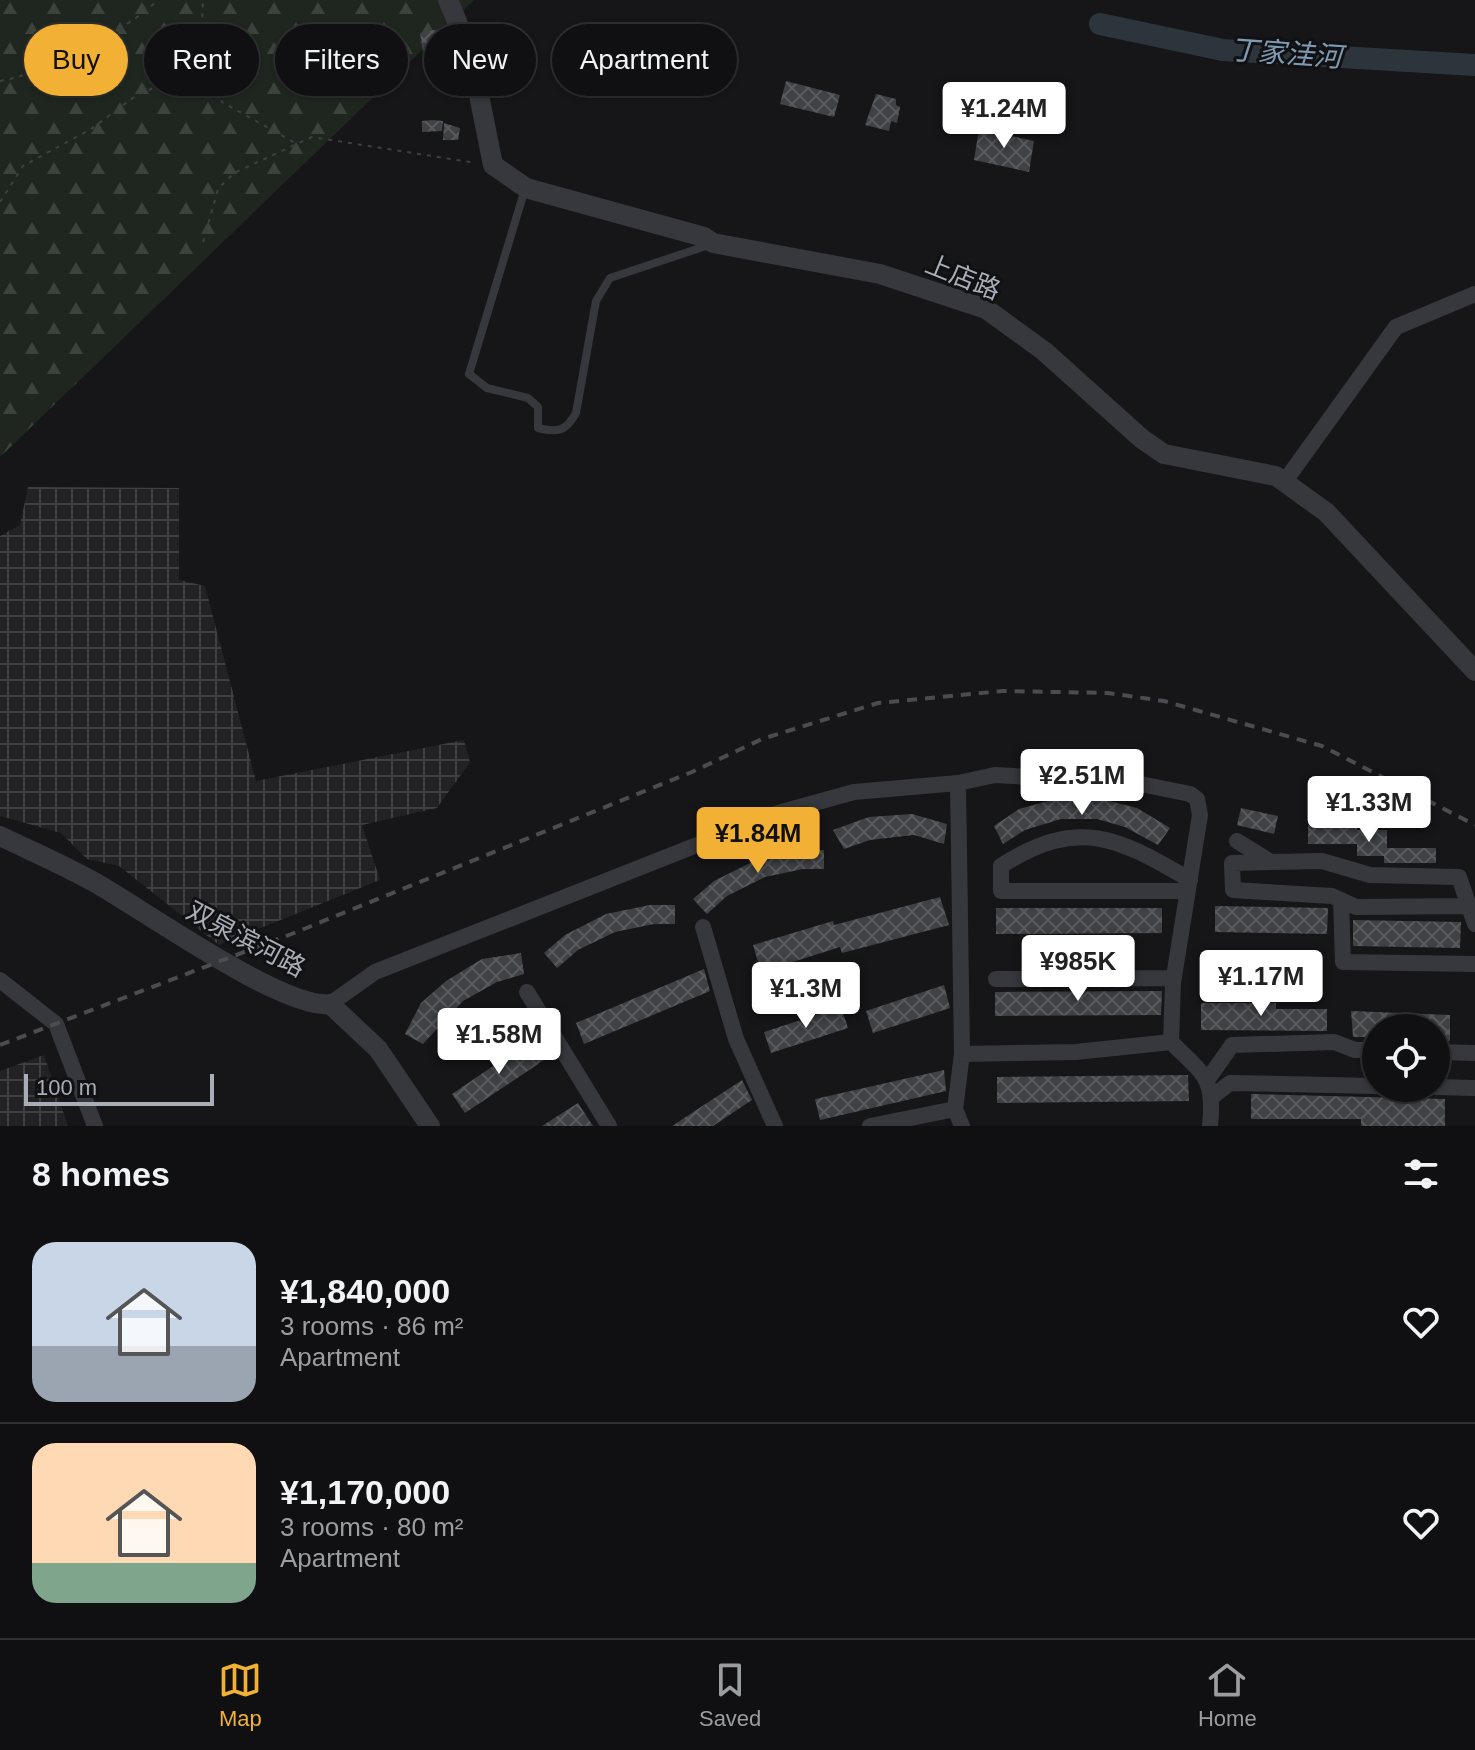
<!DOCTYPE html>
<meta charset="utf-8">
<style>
:root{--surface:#101012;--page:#1e1e20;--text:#f1f3f6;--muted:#9c9d9f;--line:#303032;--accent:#f2b134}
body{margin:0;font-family:Arial,"Noto Sans SC",sans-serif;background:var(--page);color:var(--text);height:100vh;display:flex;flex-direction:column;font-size:30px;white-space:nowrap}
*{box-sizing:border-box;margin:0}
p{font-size:26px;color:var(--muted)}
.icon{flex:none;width:44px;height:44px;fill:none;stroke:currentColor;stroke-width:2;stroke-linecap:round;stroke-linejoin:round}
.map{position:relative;height:1126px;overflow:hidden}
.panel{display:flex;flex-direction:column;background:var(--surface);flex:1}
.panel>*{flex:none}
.hud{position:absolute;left:24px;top:24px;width:800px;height:72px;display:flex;gap:16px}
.buttons{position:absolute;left:1362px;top:1014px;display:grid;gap:16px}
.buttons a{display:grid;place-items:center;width:88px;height:88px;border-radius:50%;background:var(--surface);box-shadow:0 2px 6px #0004,0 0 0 2px var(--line);font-size:40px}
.scale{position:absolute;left:24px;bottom:20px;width:190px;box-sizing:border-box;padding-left:8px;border:4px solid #a8adb8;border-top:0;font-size:22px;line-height:28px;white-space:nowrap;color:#a8adb8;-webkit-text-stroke:6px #111113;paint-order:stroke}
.price{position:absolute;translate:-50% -68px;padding:0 18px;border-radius:8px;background:#fff;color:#222;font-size:26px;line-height:52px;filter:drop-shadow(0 2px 4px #0008)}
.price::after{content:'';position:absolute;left:50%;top:48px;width:24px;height:18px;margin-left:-12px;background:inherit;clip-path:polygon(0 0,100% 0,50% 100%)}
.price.selected{background:var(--accent);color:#111}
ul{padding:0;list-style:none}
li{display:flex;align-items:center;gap:24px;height:200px;padding:0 32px}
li+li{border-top:2px solid var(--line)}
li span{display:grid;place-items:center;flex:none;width:224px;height:160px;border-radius:24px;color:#555}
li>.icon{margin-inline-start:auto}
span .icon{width:96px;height:96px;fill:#fffc;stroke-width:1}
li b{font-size:34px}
h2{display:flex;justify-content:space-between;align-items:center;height:96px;padding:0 32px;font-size:34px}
.pill{padding:0 28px;border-radius:36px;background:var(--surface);box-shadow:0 2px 6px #0004,0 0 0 2px var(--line);font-size:28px;line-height:72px}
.pill.selected{background:var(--accent);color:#111}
.dock{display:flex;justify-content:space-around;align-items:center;height:112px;border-top:2px solid var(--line);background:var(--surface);font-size:22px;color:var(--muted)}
.dock a{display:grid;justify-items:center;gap:4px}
.dock .selected{color:var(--accent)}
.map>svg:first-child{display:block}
.industrial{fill:url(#industrial-grid)}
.forest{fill:url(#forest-firs)}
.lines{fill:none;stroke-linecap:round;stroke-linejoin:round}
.river{stroke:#2c353c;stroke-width:22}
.building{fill:url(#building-cross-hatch)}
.path{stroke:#3d3f44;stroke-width:2;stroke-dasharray:4 6;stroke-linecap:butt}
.service{stroke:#37383d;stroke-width:8}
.minor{stroke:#37383d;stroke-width:16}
.tertiary{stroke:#37383d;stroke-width:20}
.rail{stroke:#4a4c52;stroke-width:4;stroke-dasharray:10 8;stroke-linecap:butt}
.labels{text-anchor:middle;stroke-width:6;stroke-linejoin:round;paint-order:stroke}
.street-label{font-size:26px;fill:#a8adb8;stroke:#111113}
.water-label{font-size:28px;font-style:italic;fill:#7f9bb3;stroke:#111113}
</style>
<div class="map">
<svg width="1475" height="1126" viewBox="0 0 1475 1126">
<defs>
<pattern id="industrial-grid" width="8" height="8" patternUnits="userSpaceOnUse" patternTransform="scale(2)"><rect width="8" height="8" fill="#222225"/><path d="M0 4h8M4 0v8" fill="none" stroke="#3f3f43"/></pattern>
<pattern id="forest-firs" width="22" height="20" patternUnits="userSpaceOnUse" patternTransform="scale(2)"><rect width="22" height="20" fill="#1e261f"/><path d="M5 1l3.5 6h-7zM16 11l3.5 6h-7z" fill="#3c433d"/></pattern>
<pattern id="building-cross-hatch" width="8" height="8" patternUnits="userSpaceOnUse" patternTransform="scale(2)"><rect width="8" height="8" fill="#404145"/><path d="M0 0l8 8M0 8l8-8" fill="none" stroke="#595a5e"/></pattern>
</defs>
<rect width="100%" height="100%" fill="#161618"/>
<path class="industrial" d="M28,487L179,488V580L205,586L256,781L464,740L470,762L437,808L362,825L380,880L219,945L119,866L87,859L61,833L0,816V536L20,525Z
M44,1055L68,1126H0V1071Z"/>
<path class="forest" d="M0,0H474L0,457Z"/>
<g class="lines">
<path class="river" d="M1100,24L1223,50L1475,65"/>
</g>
<path class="building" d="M445,28L452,55L439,57L442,69L426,72L420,33Z
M786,81L840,95L834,117L780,104Z
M876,94L896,99V105L900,107L897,123L891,121L889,131L865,125Z
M433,120L443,121L442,131L422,132V121Z
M444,123L460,128L458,140H443Z
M979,129L1034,141L1029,172L974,160Z
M1059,798H1098L1137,808L1170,828L1158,845L1125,827L1097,819H1061L1025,830L1003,844L994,826L1019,809Z
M1241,808L1278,816L1274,834L1237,825Z
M912,814L947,824L944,844L914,835L870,840L844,849L833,830L869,817Z
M1308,825H1357V830H1387V848H1436V863H1384V856H1357V844H1308Z
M799,850H824V869H803L765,877L727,896L707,914L693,899L714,881L756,860Z
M940,897L949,925L842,953L840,947L761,972L753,945L833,921L834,925Z
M650,905H675V924H654L615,932L578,950L557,968L544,953L565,935L606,914Z
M1215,906L1328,908L1327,934L1215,932Z
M996,908H1162V933L996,934Z
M1353,920L1461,922L1460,948L1353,946Z
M521,953L524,974L497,982L463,1001L423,1044L405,1034L421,1003L446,981L482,959Z
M704,969L710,991L584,1044L576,1023Z
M944,985L950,1008L873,1033L866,1011Z
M1162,991L1161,1015L995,1016V992Z
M1201,1003H1276V1009H1327V1031L1201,1030Z
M841,1007L848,1028L771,1053L764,1032Z
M1351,1011L1450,1015V1041H1436V1028H1376V1037H1353Z
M533,1039L547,1058L465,1113L452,1094Z
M944,1070L946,1091L820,1120L815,1099Z
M1188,1075L1189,1101L997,1103V1077Z
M742,1080L752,1100L713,1126H672Z
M1251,1094L1445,1099V1126H1361V1119H1251Z
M578,1103L593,1126H542Z"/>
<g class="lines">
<path class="path" d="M191,65L208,71L222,102L297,144
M0,81C43,74 126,31 158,0
M0,202L23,166L91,129L137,95L181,76L201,46L203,0
M203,242L218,189L234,173L312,137L476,163"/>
<path class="service" d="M525,189L469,374L487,388L528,398L538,407V428C558,433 566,431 576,413L596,301L610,278L709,245"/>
<path class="minor" d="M1285,481L1396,327L1475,294
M958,783L962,1054L955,1109L962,1126
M1237,841L1271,862L1322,861L1370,875L1459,877L1475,924
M1271,862L1232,863L1233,890L1332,896L1356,907L1469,906
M1188,891H1001V866C1078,816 1119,838 1190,880
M1341,900L1343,962L1475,964
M703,927L736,1039L775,1126
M996,979L1174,978
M0,980L56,1024L95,1126
M527,992L609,1126
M330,1004L375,972L778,813L854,792L958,783L995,775L1136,783L1190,794L1197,799L1200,815L1173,983L1171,1042C1204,1075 1215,1077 1210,1126
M1436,1052L1475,1053
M962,1054L1076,1052L1171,1042
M1208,1079L1232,1045L1334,1042L1355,1050H1376
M1436,1087L1475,1088
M1212,1097L1230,1083L1376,1086
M870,1126L955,1109"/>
<path class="tertiary" d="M448,0L471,55L493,165L526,188L704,237L713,243L880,274L986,309L1044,351L1142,439L1164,454L1276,476L1326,512L1475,671
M0,836C31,851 64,865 94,882C141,908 283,1010 330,1004L378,1049L430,1126"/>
<path class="rail" d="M0,1045L294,933L692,772L762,739L878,703L1003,691L1108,693L1164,701L1322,746L1475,825"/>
</g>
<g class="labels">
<g class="street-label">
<text transform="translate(963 277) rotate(22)" y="9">上店路</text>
<text transform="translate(246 939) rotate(28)" y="9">双泉滨河路</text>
</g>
<g class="water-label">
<text transform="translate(1286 53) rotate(4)" y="10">丁家洼河</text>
</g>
</g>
</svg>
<div class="buttons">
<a><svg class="icon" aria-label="locate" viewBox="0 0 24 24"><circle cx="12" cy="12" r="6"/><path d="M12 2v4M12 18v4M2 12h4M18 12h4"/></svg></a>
</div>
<div class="scale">100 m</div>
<b class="price" style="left:1004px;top:150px">¥1.24M</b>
<b class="price" style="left:1082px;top:817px">¥2.51M</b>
<b class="price" style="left:1369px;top:844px">¥1.33M</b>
<b class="price selected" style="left:758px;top:875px">¥1.84M</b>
<b class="price" style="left:1078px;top:1003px">¥985K</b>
<b class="price" style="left:1261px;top:1018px">¥1.17M</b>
<b class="price" style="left:806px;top:1030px">¥1.3M</b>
<b class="price" style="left:499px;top:1076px">¥1.58M</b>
<div class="hud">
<a class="pill selected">Buy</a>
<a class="pill">Rent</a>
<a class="pill">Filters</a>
<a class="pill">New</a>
<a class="pill">Apartment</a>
</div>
</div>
<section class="panel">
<h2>8 homes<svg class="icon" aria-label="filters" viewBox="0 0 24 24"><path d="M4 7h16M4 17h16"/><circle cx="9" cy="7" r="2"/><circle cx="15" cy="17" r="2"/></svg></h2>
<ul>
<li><span style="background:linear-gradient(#c9d6e8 65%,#9aa5b1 0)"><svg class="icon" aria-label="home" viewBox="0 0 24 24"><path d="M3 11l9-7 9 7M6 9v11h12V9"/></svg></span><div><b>¥1,840,000</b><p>3 rooms · 86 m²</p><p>Apartment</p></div><svg class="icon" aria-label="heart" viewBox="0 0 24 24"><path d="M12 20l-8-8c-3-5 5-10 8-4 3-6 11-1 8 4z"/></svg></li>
<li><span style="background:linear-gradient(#ffd9b3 75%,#7fa58c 0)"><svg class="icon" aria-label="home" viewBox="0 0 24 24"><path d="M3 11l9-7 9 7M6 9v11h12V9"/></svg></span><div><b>¥1,170,000</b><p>3 rooms · 80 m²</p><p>Apartment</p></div><svg class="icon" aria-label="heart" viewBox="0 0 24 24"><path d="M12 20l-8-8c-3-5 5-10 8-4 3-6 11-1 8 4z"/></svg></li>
</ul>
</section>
<nav class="dock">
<a class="selected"><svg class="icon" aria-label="map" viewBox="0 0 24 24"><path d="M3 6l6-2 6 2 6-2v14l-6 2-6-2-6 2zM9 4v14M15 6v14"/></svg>Map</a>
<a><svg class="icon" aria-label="saved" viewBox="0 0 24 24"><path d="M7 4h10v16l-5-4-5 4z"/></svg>Saved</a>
<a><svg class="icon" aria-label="home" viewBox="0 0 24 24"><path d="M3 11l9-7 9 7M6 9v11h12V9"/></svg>Home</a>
</nav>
